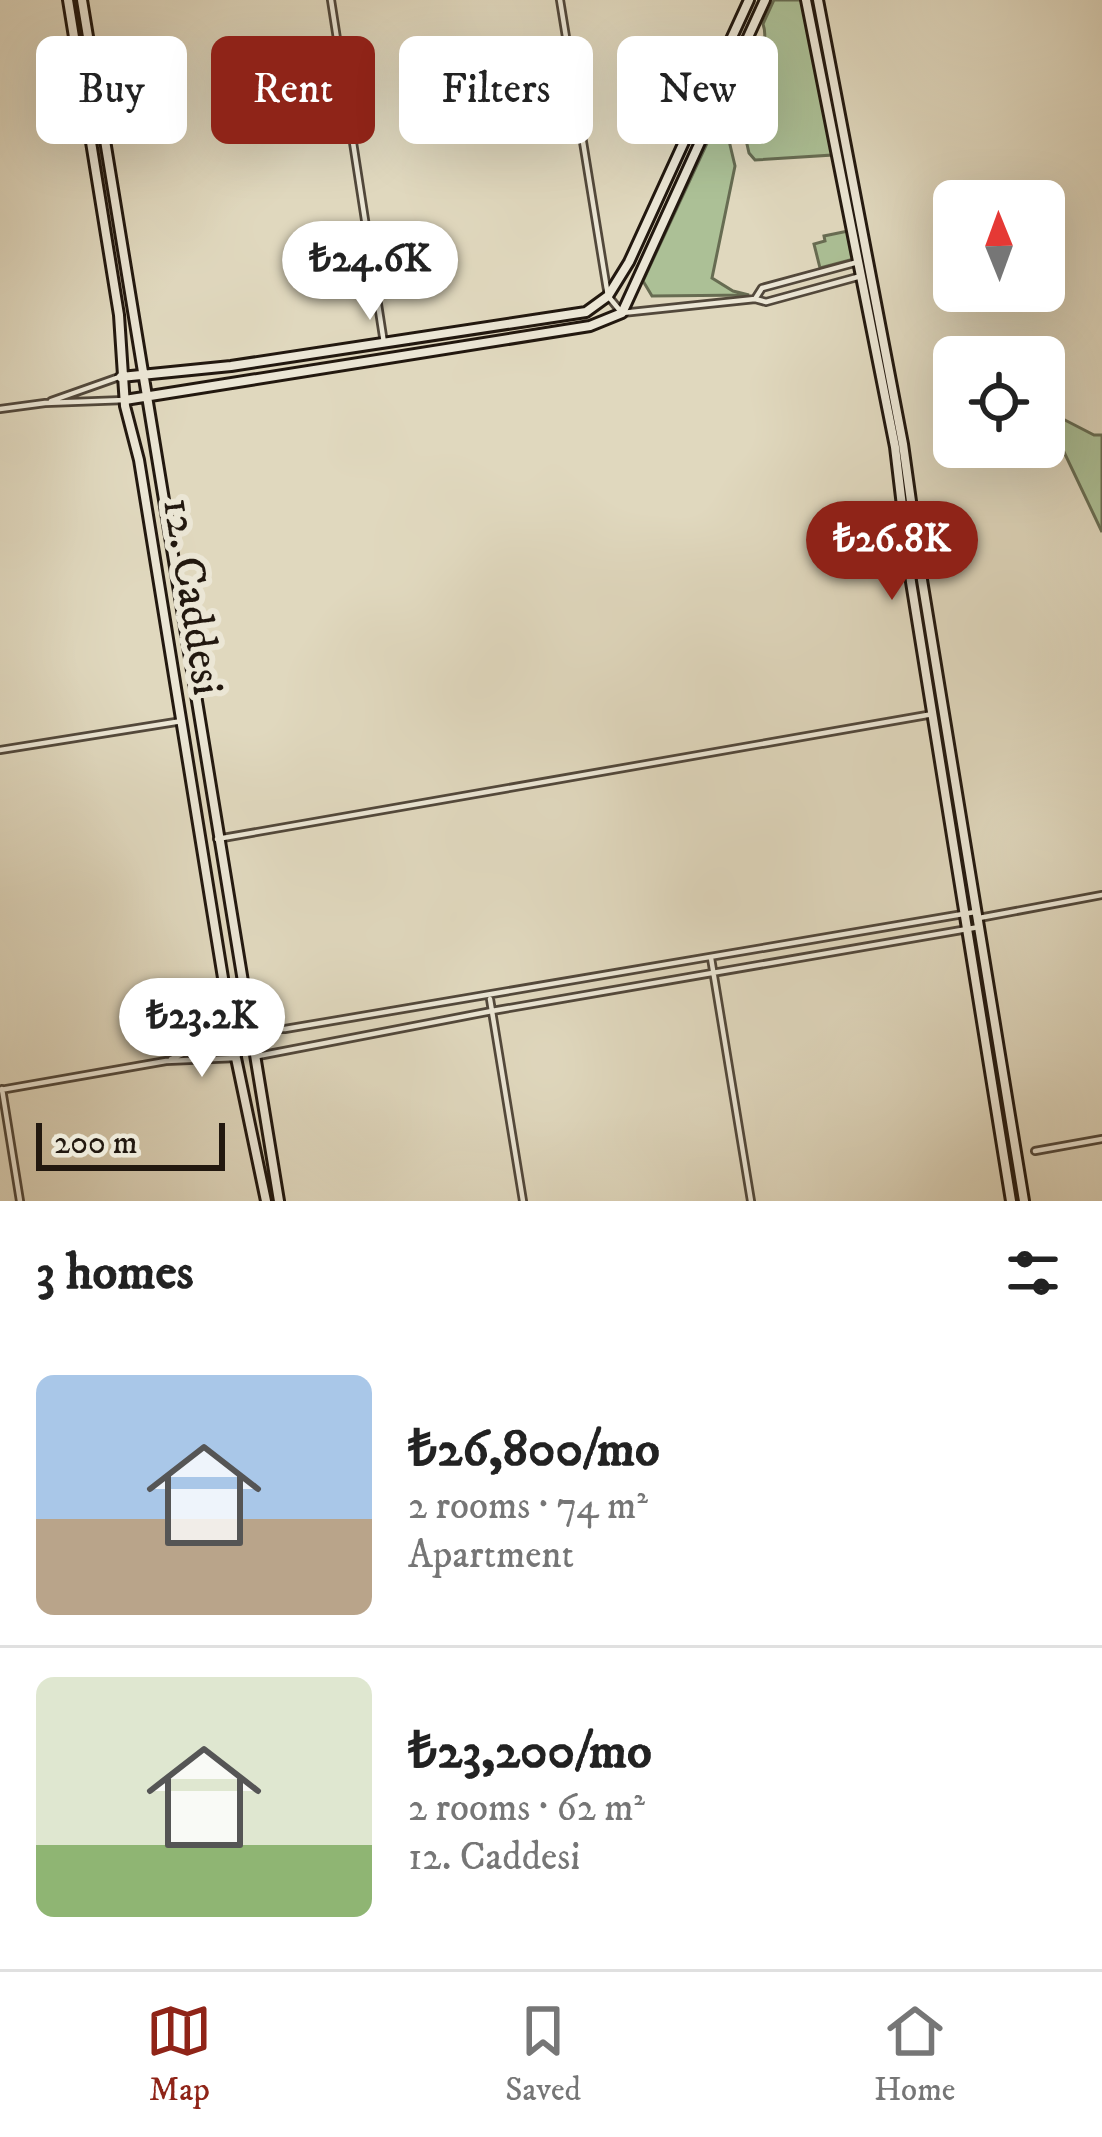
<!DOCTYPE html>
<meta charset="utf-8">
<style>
:root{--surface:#fff;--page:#f6f6f6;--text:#222;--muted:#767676;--line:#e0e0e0;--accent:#8f2418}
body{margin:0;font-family:"IM FELL DW Pica",serif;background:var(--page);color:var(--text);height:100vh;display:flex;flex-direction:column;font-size:45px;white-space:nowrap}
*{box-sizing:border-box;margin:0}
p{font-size:39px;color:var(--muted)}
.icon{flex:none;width:66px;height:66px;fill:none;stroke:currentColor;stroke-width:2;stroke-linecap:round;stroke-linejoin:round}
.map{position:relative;height:1201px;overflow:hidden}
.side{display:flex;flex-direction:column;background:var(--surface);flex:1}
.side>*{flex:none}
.hud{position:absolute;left:36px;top:36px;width:1032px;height:108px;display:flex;gap:24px}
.needle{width:78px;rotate:359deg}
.buttons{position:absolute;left:933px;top:180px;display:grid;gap:24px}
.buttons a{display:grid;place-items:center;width:132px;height:132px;border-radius:18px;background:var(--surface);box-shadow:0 12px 48px #0002;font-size:60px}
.scale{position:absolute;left:36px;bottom:30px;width:189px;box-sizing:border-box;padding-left:12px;border:6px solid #22180f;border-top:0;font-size:33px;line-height:42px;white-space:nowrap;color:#22180f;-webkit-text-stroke:9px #ebe6d5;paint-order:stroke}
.price{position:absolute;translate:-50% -102px;padding:0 27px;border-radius:42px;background:#fff;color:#222;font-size:39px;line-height:78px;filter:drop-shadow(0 3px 6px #0008)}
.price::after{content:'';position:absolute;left:50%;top:72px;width:36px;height:27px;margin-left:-18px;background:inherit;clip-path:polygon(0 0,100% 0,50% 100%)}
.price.selected{background:var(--accent);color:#fff}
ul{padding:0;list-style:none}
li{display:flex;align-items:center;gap:36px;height:300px;padding:0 36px}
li+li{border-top:3px solid var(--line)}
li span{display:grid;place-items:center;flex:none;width:336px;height:240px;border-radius:18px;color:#555}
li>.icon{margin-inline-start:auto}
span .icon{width:144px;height:144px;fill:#fffc;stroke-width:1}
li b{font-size:51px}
h2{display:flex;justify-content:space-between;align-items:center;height:144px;padding:0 36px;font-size:51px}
.pill{padding:0 42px;border-radius:18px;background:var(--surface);box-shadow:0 12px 48px #0002;font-size:42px;line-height:108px}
.pill.selected{background:var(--accent);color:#fff}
.menu{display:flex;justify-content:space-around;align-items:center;height:168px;border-top:3px solid var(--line);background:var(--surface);font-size:33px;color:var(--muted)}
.menu a{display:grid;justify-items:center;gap:6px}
.menu .selected{color:var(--accent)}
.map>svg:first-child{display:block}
.green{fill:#acc096;stroke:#676c52;stroke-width:3}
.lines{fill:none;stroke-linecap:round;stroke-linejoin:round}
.street-casing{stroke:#52483b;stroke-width:10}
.secondary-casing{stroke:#22180f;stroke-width:14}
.street{stroke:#ebe6d5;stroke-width:4.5}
.secondary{stroke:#ebe6d5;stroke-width:8}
.labels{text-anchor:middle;stroke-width:12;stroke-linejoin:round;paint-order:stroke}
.street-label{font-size:45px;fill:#22180f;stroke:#ebe6d5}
</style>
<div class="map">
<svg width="1102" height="1201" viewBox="0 0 1102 1201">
<rect width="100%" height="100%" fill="#e0d8be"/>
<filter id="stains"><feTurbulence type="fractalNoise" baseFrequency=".00167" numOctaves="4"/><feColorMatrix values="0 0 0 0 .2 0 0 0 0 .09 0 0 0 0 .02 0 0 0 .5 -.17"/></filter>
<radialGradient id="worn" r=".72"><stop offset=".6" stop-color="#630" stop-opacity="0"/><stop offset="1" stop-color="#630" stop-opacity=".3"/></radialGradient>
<path class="green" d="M774,0H802L832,155L755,160L749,153L734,87L739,75L751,71C759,56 769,42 763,24Z
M722,111L735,166L712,278L733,291L749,295L652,296L643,281Z
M848,231L854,259L820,268L814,244L825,241L824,236Z
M1061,418L1094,435H1102V532L1054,431Z"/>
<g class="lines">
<defs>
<path id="street" d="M331,0L384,343
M560,0L608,296L622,313L755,299L766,302L861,276
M755,299L762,288L858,262
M51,401L119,377
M0,409L45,403L125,400
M0,750L182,721
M217,839L933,714
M979,918L1102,895
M711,958L751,1201
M490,999L523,1201
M253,1029H285L975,912
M258,1056L492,1011L979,927
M171,1059L232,1033
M2,1089L20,1201
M0,1090L166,1061L236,1058
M1035,1151L1102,1139"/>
<path id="secondary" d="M68,0L119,315L125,406L139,460L236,1058L266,1201
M82,0L279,1201
M806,0L895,447L911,582L1011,1201
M818,0L903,444L922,580L1024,1201
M121,377L231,366L586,312L608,296L629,262L749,0
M125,400L590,326L622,313L765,0"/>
</defs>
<use href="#street" class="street-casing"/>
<use href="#secondary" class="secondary-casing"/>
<use href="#street" class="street"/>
<use href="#secondary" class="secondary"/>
</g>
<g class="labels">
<g class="street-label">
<text transform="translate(195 596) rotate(81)" y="16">12. Caddesi</text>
</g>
</g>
<rect width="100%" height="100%" filter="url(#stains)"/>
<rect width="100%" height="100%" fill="url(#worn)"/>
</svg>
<div class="buttons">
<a><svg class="needle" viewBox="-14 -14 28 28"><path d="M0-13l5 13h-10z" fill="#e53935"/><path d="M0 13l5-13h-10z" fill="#767676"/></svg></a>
<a><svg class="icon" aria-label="locate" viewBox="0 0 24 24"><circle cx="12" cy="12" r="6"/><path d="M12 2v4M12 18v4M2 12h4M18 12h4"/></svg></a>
</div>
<div class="scale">200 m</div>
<b class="price" style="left:370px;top:323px">₺24.6K</b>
<b class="price selected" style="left:892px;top:603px">₺26.8K</b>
<b class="price" style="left:202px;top:1080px">₺23.2K</b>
<div class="hud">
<a class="pill">Buy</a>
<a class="pill selected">Rent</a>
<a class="pill">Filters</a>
<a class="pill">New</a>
</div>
</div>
<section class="side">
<h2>3 homes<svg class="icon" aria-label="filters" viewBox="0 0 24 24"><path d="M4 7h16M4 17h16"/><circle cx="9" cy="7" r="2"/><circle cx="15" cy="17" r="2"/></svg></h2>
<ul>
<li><span style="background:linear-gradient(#a9c7e8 60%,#b9a48a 0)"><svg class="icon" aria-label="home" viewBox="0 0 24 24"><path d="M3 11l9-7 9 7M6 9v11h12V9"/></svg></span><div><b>₺26,800/mo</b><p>2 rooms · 74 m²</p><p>Apartment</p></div></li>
<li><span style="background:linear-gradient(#dfe7d0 70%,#8fb573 0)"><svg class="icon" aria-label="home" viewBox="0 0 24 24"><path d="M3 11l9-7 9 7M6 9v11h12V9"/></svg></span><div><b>₺23,200/mo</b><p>2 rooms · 62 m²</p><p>12. Caddesi</p></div></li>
</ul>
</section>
<nav class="menu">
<a class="selected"><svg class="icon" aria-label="map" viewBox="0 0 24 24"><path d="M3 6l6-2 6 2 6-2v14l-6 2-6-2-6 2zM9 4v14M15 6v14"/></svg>Map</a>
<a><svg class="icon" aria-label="saved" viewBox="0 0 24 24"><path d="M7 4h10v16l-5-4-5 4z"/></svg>Saved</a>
<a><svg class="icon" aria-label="home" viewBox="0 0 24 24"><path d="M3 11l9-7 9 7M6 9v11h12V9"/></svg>Home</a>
</nav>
